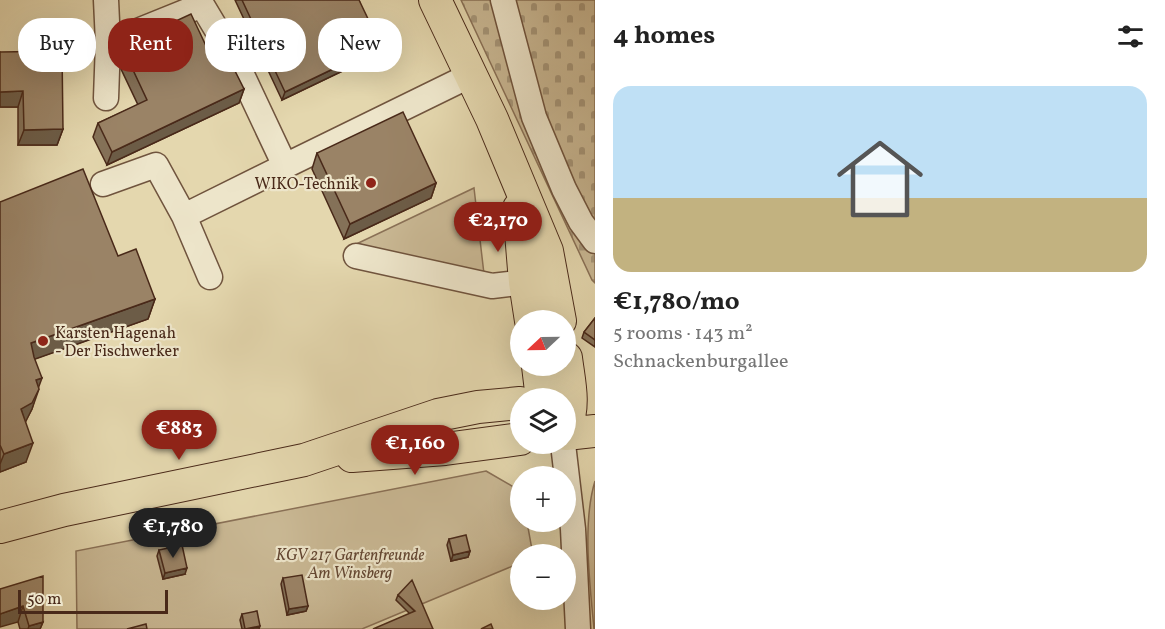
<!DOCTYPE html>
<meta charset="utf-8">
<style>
:root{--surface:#fff;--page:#f2f2f2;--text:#222;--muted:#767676;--accent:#8f2418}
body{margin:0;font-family:Vollkorn,serif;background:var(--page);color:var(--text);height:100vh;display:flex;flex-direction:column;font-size:22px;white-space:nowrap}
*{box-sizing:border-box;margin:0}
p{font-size:20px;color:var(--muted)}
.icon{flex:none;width:33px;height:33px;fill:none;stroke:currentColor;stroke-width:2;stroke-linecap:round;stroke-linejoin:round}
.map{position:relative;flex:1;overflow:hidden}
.side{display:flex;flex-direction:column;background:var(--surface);width:570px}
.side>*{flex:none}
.hud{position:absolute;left:18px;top:18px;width:486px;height:54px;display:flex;gap:12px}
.needle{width:39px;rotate:248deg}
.controls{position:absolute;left:510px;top:310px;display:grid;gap:12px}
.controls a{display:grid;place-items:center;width:66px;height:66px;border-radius:50%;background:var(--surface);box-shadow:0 6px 24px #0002;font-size:30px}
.scale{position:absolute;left:18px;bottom:15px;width:150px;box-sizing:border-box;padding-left:6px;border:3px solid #492919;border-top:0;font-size:16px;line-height:21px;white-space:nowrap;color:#492919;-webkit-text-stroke:4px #ede5ca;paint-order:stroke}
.price{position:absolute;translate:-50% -51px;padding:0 14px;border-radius:21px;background:var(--accent);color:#fff;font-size:20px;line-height:39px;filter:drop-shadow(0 2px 3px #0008)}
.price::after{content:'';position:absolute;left:50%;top:36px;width:18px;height:14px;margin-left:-9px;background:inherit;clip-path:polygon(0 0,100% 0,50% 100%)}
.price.selected{background:#222;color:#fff}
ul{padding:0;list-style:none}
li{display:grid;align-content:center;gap:12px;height:318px;padding:0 18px}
li span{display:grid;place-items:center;height:186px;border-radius:18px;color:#555}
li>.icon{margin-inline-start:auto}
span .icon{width:108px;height:108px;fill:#fffc;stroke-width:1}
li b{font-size:26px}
h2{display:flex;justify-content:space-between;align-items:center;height:72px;padding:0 18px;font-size:26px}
.tag{padding:0 21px;border-radius:24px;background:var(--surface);box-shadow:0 6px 24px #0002;font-size:21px;line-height:54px}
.tag.selected{background:var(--accent);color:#fff}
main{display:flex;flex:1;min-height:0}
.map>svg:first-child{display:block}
.green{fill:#cab995;stroke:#8a7157;stroke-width:1.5}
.cemetery{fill:url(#cemetery-stones);stroke:#8a7157;stroke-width:1.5}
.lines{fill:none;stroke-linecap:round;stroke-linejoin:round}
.minor-casing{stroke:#70543e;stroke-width:27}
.major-casing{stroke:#492919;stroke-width:34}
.minor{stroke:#ede5ca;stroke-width:24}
.major{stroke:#e4d7ae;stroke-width:32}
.wall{fill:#847158;stroke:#492919;stroke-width:1.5}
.shaded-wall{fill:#6c5c47;stroke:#492919;stroke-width:1.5}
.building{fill:#9a8366;stroke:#492919;stroke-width:1.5}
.poi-dot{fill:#8f2418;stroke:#ede5ca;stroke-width:2}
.labels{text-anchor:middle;stroke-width:4.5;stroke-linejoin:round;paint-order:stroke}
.poi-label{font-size:16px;fill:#492919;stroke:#ede5ca;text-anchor:end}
.park-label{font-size:16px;font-style:italic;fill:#634632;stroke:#ede5ca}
</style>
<main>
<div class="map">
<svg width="595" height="629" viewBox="0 0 595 629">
<defs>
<pattern id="cemetery-stones" width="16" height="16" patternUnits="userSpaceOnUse" patternTransform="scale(1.5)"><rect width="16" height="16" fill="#cab995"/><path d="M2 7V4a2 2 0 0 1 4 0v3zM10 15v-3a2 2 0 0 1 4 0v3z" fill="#a69679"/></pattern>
</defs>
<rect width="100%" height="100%" fill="#e4d7ae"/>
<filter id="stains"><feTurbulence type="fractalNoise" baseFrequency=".00333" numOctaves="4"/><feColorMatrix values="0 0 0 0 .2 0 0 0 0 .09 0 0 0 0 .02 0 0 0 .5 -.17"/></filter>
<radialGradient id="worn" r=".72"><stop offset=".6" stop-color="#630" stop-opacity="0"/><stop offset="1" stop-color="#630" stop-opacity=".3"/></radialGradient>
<path class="green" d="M474,188L484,274L350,247Z
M486,471L512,486L520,496V522H527L533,555H520V563L362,629H77L76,551Z
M595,481V629H594C590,585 582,523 595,481Z"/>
<path class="cemetery" d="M461,0H595V283L592,280Z"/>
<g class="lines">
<defs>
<path id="minor" d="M106,0L108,43L202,5
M199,0L236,62L285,166L471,75
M503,0L534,117L564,189L581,222L595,241
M106,98L108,43
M103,184L156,165L184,216L285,166
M184,216L210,277
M356,256L492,286L525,282
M563,444L573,529L578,629"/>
<path id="major" d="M435,0L492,119L547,251L560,321
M519,208L525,282L531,321
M566,358C569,382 575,404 566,427
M538,366L542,399
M566,434L595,431
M352,456L445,449L520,439
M0,527L64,510L304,460L438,415L478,407L520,403"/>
</defs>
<use href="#minor" class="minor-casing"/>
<use href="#major" class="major-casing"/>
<use href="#minor" class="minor"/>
<use href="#major" class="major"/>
</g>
<path class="wall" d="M235,0H359L378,54L282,100Z
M163,27L244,89L239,103L107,165L93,137L98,123L138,105L121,69L122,58L127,44L133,41L135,36Z
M0,52L63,129L57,145H18V107H0Z
M317,153L436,183L431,198L344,239L312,169Z
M0,202L118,256L155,299L148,319L34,359L38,387L32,409L25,422L26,462L0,472Z
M595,318V347L582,338L584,332Z
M449,539L470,551L468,557L451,561L447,545Z
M159,550L185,574L163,579L157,556Z
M283,578L308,606L306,611L287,615L281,584Z
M0,589L43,622L40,629H20L18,622Z
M398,595L433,629L409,613L396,600Z
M242,614L259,629H242L240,620Z"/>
<path class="shaded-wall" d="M381,46L378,54L282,100L285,92Z
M244,89L239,103L107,165L112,152Z
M23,91L18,107H0V92Z
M63,129L57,145H18L24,130Z
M436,183L431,198L344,239L350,224Z
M155,299L148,319L24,363L31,343Z
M42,378L35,397L36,380Z
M39,389L32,409L25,423L21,409Z
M33,443L26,462L0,472V464L4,454Z
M470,551L468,557L451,561L453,555Z
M187,568L185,574L163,579L165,573Z
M23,606L18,622L0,627V614Z
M308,606L306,611L287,615L289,609Z
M43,622L40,629H28L29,626Z
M260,626L259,629H247Z"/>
<path class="building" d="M242,0H359L381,46L285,92Z
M191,14L216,67L230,61L244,89L112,152L98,123L147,100L126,55L127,44L136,40L135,36L162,25L163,27Z
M62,51L63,129L24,130L23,91L0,92V52Z
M403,112L436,183L350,224L317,153Z
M83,169L118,256L136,249L155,299L31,343L34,357L42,378L36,380L39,389L32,403L21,409L33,443L4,454L0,445V202Z
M595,318V340L584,332Z
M466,535L470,551L453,555L449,539Z
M182,545L187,568L165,573L159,550Z
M302,575L308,606L289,609L283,578Z
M43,576V622L29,626L23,606L0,614V589Z
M412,580L433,629H373L415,611L398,595Z
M257,611L260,626L245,629L242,614Z
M146,624L147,629H127Z
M491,624L493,629H481Z"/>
<g class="poi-dot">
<circle cx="371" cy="183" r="6"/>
<circle cx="43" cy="341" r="6"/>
</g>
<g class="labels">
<g class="poi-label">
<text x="359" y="189">WIKO-Technik</text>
<text x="55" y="338" text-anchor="start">Karsten Hagenah<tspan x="55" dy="18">- Der Fischwerker</tspan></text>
</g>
<g class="park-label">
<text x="350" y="560">KGV 217 Gartenfreunde<tspan x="350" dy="18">Am Winsberg</tspan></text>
</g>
</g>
<rect width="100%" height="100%" filter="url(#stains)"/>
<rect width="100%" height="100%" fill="url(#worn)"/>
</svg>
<div class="controls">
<a><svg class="needle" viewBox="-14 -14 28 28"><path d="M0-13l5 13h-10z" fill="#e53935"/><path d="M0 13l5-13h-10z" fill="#767676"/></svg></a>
<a><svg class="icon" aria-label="layers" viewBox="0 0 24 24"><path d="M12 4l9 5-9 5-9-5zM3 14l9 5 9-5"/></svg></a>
<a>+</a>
<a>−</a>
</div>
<div class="scale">50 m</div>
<b class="price" style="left:498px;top:253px">€2,170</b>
<b class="price" style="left:179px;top:461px">€883</b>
<b class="price" style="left:415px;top:476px">€1,160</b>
<b class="price selected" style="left:173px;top:559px">€1,780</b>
<div class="hud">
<a class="tag">Buy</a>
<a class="tag selected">Rent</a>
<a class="tag">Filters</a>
<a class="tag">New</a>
</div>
</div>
<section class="side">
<h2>4 homes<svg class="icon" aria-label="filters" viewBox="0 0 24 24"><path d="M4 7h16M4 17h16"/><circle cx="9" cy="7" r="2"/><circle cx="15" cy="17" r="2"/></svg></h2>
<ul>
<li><span style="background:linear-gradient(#bfe0f5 60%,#c2b280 0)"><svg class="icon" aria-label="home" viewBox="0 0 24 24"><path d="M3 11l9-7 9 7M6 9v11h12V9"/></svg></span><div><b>€1,780/mo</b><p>5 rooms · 143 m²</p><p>Schnackenburgallee</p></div></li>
</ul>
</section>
</main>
